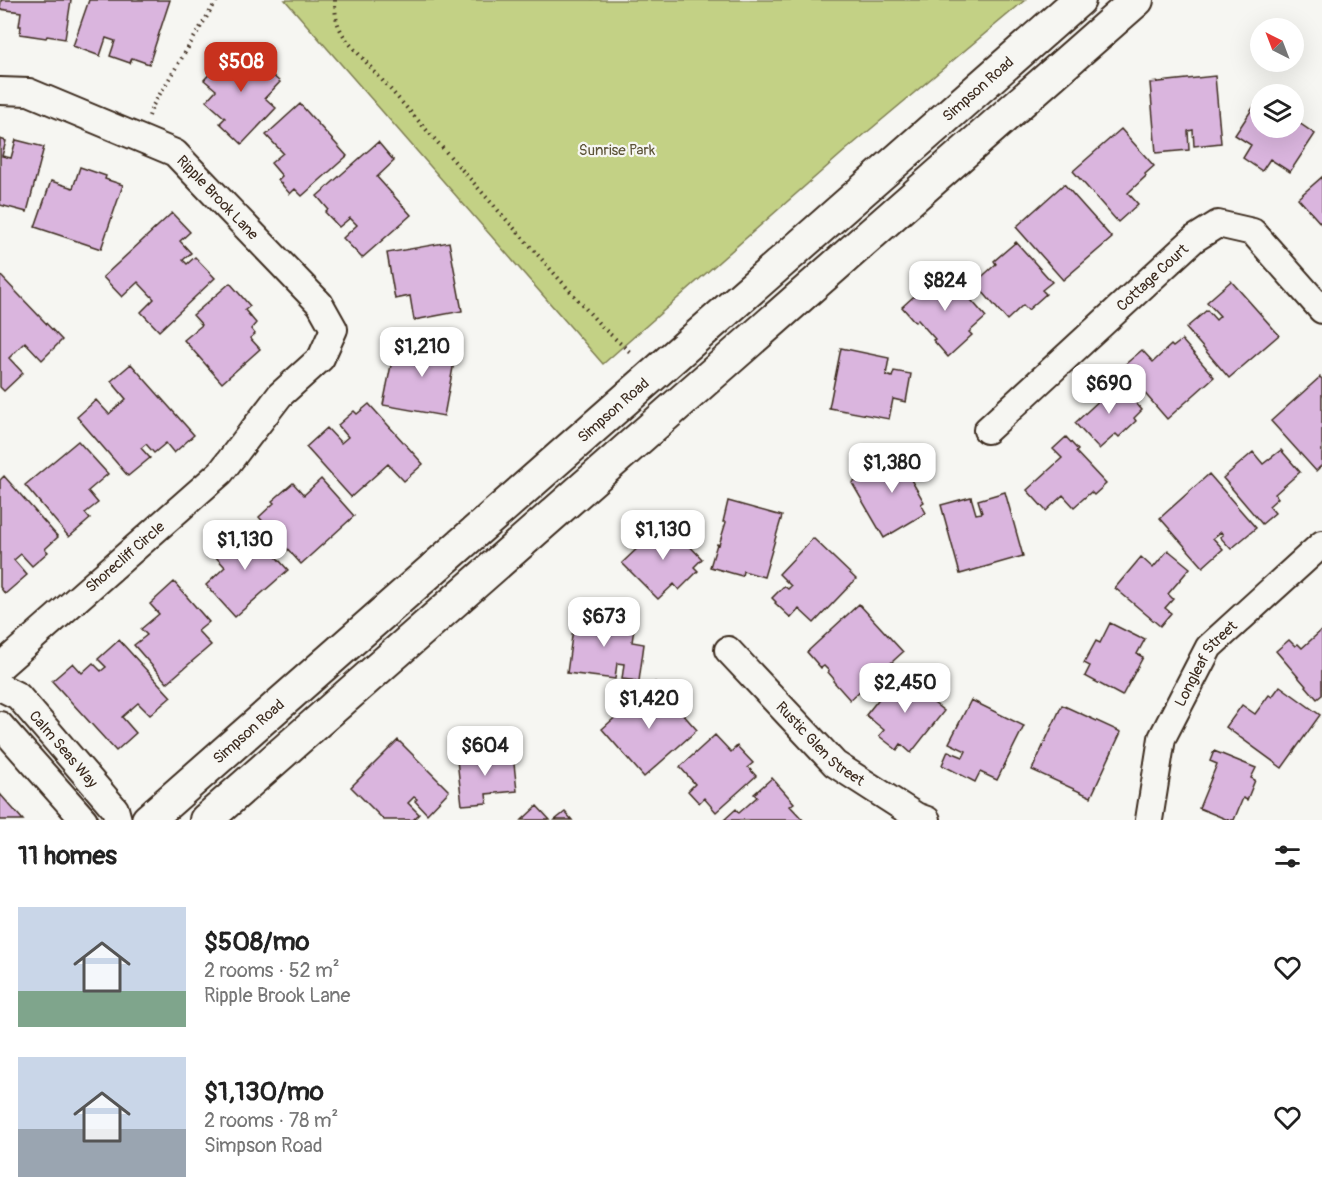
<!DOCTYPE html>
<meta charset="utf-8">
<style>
:root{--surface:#fff;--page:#f6f6f6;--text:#222;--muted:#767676;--accent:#c8321e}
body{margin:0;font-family:Pangolin,sans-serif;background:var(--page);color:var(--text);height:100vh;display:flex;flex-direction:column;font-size:22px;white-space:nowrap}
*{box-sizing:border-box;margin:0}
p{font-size:20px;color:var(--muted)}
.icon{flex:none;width:33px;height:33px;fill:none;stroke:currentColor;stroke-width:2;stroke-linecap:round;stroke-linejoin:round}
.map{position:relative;height:820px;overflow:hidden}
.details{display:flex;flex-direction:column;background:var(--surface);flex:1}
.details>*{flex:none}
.needle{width:39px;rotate:318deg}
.controls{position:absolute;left:1250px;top:18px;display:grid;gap:12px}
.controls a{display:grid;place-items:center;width:54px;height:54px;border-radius:50%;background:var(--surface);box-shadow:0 6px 24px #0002;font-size:30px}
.price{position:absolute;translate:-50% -51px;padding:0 14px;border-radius:12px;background:#fff;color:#222;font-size:20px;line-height:39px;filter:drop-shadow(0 2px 3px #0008)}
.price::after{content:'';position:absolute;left:50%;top:36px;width:18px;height:14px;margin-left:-9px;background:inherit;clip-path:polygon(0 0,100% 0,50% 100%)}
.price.active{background:var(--accent);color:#fff}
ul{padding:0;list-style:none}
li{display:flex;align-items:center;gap:18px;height:150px;padding:0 18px}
li span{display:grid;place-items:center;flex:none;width:168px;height:120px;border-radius:0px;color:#555}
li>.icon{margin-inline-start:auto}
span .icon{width:72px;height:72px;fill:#fffc;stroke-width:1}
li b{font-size:26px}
h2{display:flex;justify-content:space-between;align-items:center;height:72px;padding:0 18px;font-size:26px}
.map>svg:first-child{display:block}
.green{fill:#c3d185;stroke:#7f7e52;stroke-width:1.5}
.building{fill:#dab5de;stroke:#3b2a1e;stroke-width:1.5}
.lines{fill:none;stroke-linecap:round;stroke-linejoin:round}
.minor-casing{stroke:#3b2a1e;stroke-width:30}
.major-casing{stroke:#3b2a1e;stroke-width:36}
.path{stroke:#3b2a1e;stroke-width:4;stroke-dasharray:1.5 4.5;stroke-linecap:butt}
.minor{stroke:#f6f6f2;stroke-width:26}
.major{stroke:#f6f6f2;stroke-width:32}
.labels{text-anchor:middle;stroke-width:4.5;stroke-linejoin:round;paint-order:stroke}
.street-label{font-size:15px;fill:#3b2a1e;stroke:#f6f6f2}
.park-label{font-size:15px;fill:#5d5438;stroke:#f6f6f2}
</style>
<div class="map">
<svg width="1322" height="820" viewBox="0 0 1322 820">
<rect width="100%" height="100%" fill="#f6f6f2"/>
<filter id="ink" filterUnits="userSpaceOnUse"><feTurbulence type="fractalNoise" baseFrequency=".0167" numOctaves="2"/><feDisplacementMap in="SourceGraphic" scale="12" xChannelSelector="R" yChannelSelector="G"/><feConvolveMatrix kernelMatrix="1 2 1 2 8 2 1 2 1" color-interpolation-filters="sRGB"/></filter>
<g filter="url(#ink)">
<path class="green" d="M285,0H1025L847,149L603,364Z"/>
<path class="building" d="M1,0H71L65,39L47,36L46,38L20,34L21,26H19L21,12L0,9Z
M89,0H170L149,64L132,58L130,63L110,56L115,41L106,38L100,56L73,46Z
M237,44L280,82L265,98L276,108L242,144L220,123L225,118L206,101L216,90L204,80Z
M1215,76L1221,143L1194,146L1193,130L1188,131L1189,150L1156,153L1150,83Z
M1260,97V128H1293V119L1315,134L1290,172L1270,159L1262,171L1243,158L1251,145L1235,135Z
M300,104L347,156L302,196L295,189L290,194L278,180L282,176L271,163L283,153L266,135Z
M1121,129L1154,166L1145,174L1146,176L1128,193L1138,204L1118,222L1073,171Z
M0,139L6,141L2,156L11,158L16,140L44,147L27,212L0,205Z
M378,142L394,161L377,177L411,215L362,258L343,238L357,225L350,218L339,227L325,212L328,209L317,196Z
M80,167L106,176L105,179L123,185L101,249L35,227L51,181L73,188Z
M1322,177V225L1298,198Z
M1064,184L1112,238L1063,280L1016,227Z
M172,213L190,232L180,241L191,253L183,260L187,264L195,257L215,278L159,331L141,312L154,299L138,282L122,297L103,277Z
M449,242L462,311L414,320L410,296L395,299L387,253Z
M1016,242L1052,282L1042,290L1046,294L1028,310L1023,305L1007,320L975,283L996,264L994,261Z
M944,269L986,317L969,332L972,335L948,357L933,340L935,339L918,320L915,322L902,307Z
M0,275L62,340L42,360L25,342L9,358L23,373L4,391L0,387Z
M1231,281L1279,335L1229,378L1186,328L1207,310L1216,320L1220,316L1207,302Z
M230,283L250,306L245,310L256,323L251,329L255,334L250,338L260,349L222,383L184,340L202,325L193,315Z
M412,338L457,346L444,416L383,405L392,360L407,362Z
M1182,340L1214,377L1167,419L1122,367L1142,350L1153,362L1171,345L1173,347Z
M841,348L889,358L886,375L892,377L894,371L911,374L906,402L893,399L889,419L829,408Z
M131,364L194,435L174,453L166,443L154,453L146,444L141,448L150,458L128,476L77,417L96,400L109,414L126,399L111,381Z
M1320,377L1322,379V465L1316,471L1271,421Z
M1114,378L1142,410L1134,418L1136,421L1119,437L1116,434L1099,449L1075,423L1105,395L1101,390Z
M369,404L423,464L404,481L388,464L351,497L306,447L327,428L341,443L348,437L338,425L354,411L357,414Z
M1066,437L1078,450L1076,452L1106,484L1094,495L1091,492L1074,507L1063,495L1046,511L1027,490L1062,458L1053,449Z
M78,441L108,474L88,491L98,503L85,513L90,519L69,537L25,485Z
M911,449L923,471L910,478L924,502L921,504L926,513L884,538L852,483Z
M1281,450L1300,472L1275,494L1278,498L1269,506L1275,513L1262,524L1223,478L1253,452L1263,464Z
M1209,474L1256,528L1231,549L1220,537L1223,535L1221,532L1213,538L1223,549L1203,567L1160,518Z
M4,476L58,537L45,549L48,552L32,566L21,554L14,560L27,575L5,594L0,587V480Z
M321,479L354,516L301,564L259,517L274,503L272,501L293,483L304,495Z
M1005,492L1023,556L960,574L941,505L971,497L976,514L982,513L978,500Z
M728,501L782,516L764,577L743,571L742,576L710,567L717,544L719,545L726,522H723Z
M665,520L702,559L694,567L698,571L679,590L674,584L658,599L622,563L643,543L641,542Z
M247,525L288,570L235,617L206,585L225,567L214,555Z
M813,538L856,579L814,623L799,609L791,618L775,603L776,602L772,598L784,586L788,589L791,586L779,574Z
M1168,550L1190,568L1168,594L1173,599L1165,608L1171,613L1160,626L1115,588L1141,557L1153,568Z
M174,582L209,622L198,631L211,645L167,683L134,645L147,635L141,629L159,614L150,604Z
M859,604L903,652L850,700L833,681L834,679L828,672L829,671L824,666L821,668L807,652Z
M575,614L635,622L632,642L644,644L639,681L622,679L624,664L617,663L615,679L567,673Z
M1110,623L1140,638L1141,637L1145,639L1137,654L1143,657L1122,696L1085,676L1090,666L1084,663L1096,641L1100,643Z
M1322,630V695L1317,699L1276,651L1289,640L1295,646L1298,644L1302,648Z
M119,640L171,697L150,715L138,703L122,717L136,733L116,751L52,681L73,663L82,673L93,663L101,671L106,667L98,659Z
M897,676L915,691L921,684L934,695L930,700L944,711L911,753L901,744L897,750L879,736L884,730L866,715Z
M655,682L669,698L666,701L677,713L680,711L697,730L644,777L602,729Z
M1280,686L1320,715L1282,768L1226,727L1242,705L1255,714L1269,695L1272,697Z
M971,700L1024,726L997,780L980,772L975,782L942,765L948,751L963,757L966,751L949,743Z
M1062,705L1121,732L1091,797L1032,770Z
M715,735L731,752L737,746L753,763L748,767L756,776L716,812L704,798L699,803L688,791L695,784L680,767Z
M398,740L449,791L427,814L415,801L417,799L414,797L408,803L419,814L413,820H384L351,787Z
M1214,751L1256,768L1251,778L1255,780L1247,800L1243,798L1234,820H1228L1199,808L1217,764L1210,761Z
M489,752L490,758L513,755L517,791L486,794L487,803L462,805L457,760L467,759V755Z
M772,778L794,803L790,806L803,820H724L736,809L739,813L757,797L754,794Z
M0,794L23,820H0Z
M537,806L550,820H522Z
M565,812L572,820H555Z"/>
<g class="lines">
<defs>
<g id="minor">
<path id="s1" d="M0,91L29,92L175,153L320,304L334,329L321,358L280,395L221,472L0,667"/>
<path id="s2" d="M987,430L1194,239L1218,224L1253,232L1322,310"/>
<path id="s3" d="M728,650L835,764L916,816L927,820"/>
<path id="s4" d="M0,687L18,696L115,809L118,820"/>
<path d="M0,725L84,820"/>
<path id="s5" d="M1149,820L1162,738L1209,647L1322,544"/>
</g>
<g id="major">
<path id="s6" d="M148,820L1079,0"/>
<path d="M206,820L1137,0"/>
</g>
</defs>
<use href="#minor" class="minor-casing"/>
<use href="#major" class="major-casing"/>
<path class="path" d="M335,0C335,19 337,27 349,43L602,327L631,353
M149,116L152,107L217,0"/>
<use href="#minor" class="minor"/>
<use href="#major" class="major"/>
</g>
</g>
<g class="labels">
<g class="street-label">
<text dy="5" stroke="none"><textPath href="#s6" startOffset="1106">Simpson Road</textPath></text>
<text dy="5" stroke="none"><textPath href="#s1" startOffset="249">Ripple Brook Lane</textPath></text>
<text dy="5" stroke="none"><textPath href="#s2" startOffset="225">Cottage Court</textPath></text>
<text dy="5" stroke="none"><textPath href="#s6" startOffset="620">Simpson Road</textPath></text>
<text transform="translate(125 557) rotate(-41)" y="5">Shorecliff Circle</text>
<text dy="5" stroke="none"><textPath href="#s5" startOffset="170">Longleaf Street</textPath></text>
<text dy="5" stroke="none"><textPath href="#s6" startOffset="134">Simpson Road</textPath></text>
<text dy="5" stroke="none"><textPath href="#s3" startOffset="132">Rustic Glen Street</textPath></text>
<text dy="5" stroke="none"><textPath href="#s4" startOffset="90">Calm Seas Way</textPath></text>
</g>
<g class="park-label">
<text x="617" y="155">Sunrise Park</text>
</g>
</g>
</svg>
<div class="controls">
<a><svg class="needle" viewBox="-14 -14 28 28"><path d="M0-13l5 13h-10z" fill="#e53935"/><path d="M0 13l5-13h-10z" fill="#767676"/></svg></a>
<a><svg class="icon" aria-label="layers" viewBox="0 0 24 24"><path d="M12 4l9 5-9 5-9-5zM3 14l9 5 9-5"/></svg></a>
</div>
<b class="price active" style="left:241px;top:93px">$508</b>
<b class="price" style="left:945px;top:312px">$824</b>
<b class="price" style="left:422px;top:378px">$1,210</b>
<b class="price" style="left:1109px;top:415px">$690</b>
<b class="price" style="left:892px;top:494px">$1,380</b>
<b class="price" style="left:663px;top:561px">$1,130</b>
<b class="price" style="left:245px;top:571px">$1,130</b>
<b class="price" style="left:604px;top:648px">$673</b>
<b class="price" style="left:905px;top:714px">$2,450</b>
<b class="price" style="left:649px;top:730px">$1,420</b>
<b class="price" style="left:485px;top:777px">$604</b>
</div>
<section class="details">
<h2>11 homes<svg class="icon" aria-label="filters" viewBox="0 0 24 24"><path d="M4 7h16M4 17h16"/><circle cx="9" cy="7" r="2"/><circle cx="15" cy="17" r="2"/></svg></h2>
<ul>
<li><span style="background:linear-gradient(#c9d6e8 70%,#7fa58c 0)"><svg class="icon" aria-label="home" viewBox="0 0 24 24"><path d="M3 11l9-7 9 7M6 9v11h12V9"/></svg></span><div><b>$508/mo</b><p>2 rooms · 52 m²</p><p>Ripple Brook Lane</p></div><svg class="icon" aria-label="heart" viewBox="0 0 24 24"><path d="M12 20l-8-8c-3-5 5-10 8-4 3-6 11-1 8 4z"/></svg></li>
<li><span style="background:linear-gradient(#c9d6e8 60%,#9aa5b1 0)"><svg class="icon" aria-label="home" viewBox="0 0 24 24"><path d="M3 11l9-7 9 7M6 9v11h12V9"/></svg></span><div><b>$1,130/mo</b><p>2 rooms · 78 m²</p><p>Simpson Road</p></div><svg class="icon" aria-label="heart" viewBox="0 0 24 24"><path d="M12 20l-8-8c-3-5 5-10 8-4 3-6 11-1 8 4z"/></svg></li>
</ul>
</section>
